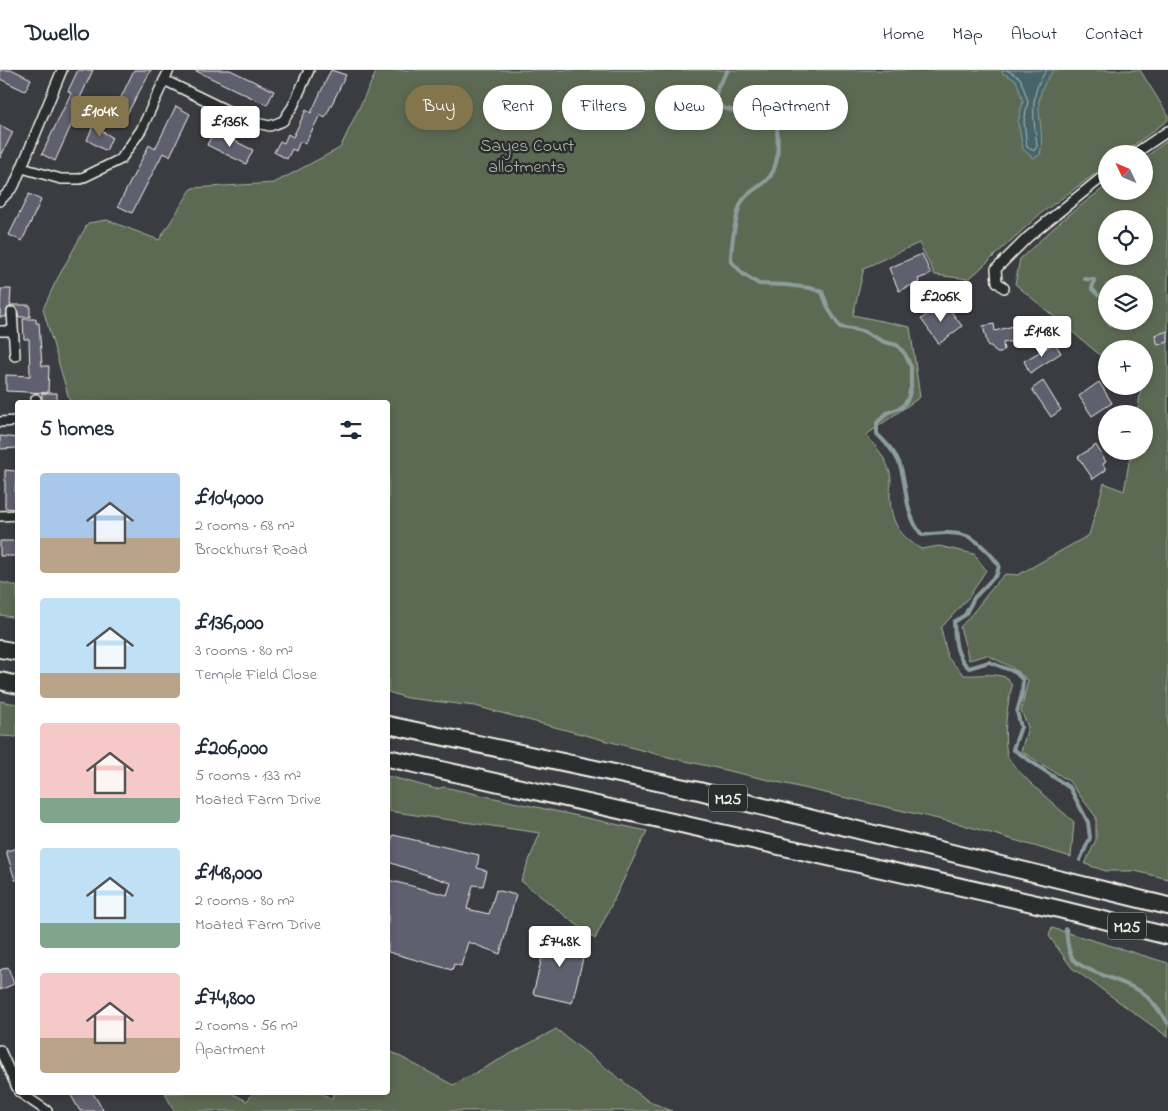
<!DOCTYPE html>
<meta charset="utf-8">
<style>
:root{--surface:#fff;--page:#f6f6f7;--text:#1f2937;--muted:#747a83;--line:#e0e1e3;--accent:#84754c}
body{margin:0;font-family:"Indie Flower",sans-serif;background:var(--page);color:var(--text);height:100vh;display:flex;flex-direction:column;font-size:19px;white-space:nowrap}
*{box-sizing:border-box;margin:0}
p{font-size:16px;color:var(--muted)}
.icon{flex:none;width:28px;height:28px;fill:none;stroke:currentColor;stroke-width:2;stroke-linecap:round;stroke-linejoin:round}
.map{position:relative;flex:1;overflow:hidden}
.sheet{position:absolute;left:15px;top:330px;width:375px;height:695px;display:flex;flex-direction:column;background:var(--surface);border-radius:5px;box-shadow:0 2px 8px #0003}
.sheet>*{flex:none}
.hud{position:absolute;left:405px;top:15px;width:475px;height:45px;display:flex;gap:10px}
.needle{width:32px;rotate:314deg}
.fabs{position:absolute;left:1098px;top:75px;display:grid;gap:10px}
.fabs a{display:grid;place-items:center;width:55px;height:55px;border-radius:50%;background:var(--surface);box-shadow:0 2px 8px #0003;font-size:25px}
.price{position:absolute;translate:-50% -42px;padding:0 11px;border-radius:5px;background:#fff;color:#222;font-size:16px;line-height:32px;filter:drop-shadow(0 1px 2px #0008)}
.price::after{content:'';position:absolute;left:50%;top:30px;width:15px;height:11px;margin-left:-8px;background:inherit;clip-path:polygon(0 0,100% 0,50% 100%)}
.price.active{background:var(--accent);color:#fff}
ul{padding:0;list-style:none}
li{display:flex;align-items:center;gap:15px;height:125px;padding:0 25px}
li span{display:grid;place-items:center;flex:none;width:140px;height:100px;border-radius:5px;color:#555}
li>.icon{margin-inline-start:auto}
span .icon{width:60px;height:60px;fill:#fffc;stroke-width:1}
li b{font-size:21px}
h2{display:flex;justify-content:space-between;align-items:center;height:60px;padding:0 25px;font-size:21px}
.chip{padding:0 18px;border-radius:22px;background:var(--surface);box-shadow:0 2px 8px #0003;font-size:18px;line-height:45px}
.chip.active{background:var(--accent);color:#fff}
header{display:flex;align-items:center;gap:30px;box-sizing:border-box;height:70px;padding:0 25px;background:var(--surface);border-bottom:1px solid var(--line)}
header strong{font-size:24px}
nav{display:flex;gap:28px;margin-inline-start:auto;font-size:18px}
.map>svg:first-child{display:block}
.green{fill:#5d6b53;stroke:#a8ae9e;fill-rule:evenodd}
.water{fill:#476569;stroke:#8c9d9c}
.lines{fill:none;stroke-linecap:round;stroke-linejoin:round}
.shore{stroke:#afb9b5;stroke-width:1}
.stream{stroke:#8c9d9c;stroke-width:4}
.building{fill:#5e5e70;stroke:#f4f1e8}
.minor-casing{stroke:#f4f1e8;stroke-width:12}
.motorway-casing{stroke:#f4f1e8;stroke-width:20}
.minor{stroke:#2a2d2e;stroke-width:9}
.motorway{stroke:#2a2d2e;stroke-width:16}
.labels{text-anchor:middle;stroke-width:5;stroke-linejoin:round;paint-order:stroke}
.shield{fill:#2a2d2e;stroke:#b7b6b0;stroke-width:1}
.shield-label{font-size:16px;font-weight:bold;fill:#f4f1e8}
.park-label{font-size:18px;fill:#b0b5a5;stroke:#2a2d2e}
</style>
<header>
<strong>Dwello</strong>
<nav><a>Home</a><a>Map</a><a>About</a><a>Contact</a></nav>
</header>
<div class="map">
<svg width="1168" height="1041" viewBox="0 0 1168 1041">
<rect width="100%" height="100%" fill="#3a3c42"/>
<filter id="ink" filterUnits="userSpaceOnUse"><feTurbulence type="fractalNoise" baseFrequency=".02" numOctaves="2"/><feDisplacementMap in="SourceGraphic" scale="10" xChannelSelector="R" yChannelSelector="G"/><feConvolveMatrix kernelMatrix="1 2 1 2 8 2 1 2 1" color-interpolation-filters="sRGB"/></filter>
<g filter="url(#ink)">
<path class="green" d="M377,0H1140L1168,45V50L1122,84H1106V96L1040,144L969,209L935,205L919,173L864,198L853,245L910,257L920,327L866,365C876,376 886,388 890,403C892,410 890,419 890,426C891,453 899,465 921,479L939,476L974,484L986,500L969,527L941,558L948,588L964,605C981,606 991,602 1008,608L1012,616C1007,635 1003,665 1007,684C1009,697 1061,740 1074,752L1071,787L960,754L664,686L475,636L407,628L388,622V332H70L43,239L55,213L88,153L107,150L159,170L192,118L274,113L340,78Z
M1168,70V809L1135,801H1106L1085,794L1096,770V747L1069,711L1021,681L1028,657L1021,641L1028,610L1011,597L987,585L969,590L960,557C976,541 988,521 1005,504L1018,505L1089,465L1104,413L1124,421L1131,381H1144V344H1137L1141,319L1137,316H1144V279H1106V290L1015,214L1020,189L1061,151L1106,116V121H1144V88ZM1106,149H1144V186H1106ZM1106,214H1144V251H1106Z
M0,512L17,516V548L0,545Z
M0,631L17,634V667L0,666Z
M388,706L436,719L444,717L647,761L595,869L521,811L540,763L388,741Z
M1052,858L1168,893V967L1072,898L1049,866Z
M556,959L648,1031L672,1041H174L165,1023H231L247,1031L253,1023H321L332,1029L333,1023L388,1022V980L453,1015Z"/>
<path class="water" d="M1003,0H1054C1026,32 1047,52 1040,85L1033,88L1023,79L1018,52L1023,31L1016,10L1002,3Z"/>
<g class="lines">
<path class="shore" d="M1007,0L1020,8L1028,31L1024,52L1027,76L1034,81L1037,76C1034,50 1028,22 1047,0"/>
<path class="stream" d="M728,0L718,16L715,29L723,38L767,49L777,57C778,75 780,97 767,110C760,117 749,121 743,130C736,139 731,178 731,191L743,204L759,214L786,215L810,218L822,222L829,240L840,257L863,261L884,272L897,275L905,284L911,297V317L908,329L902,337L887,343L877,353V364C886,373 896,383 900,395C908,420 904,443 922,465C961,460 974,462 999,495L997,504L974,528L965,545L954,552C955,570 955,586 969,598L989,592L1015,602L1023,610L1022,624L1017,642L1021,657L1013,679L1070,718L1088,752L1090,768L1080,790
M1085,209L1094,210L1092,219L1098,225
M1104,243L1106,249
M1108,251L1112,255L1118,253
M1066,859C1067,868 1067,881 1073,889C1084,902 1125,911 1140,921C1151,928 1160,942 1168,953"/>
</g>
<path class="building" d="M0,0H13L31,9L25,21L0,9Z
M78,0H93L80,28L83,29L55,91L42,84L71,23L68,21Z
M134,0H151L126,46L115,40Z
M194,0H230L274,21L267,35Z
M331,0L346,5L325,48L320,45L305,74L300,71L296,81L292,79L287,89L274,82L280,71L284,73L288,64L293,67L306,40L311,43Z
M176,36L190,44L170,86L163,83L132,143L118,136L149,75L155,79Z
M0,55L13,62L0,88Z
M93,56L112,67L106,81L87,70Z
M214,61L253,80L246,94L207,75Z
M29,124L41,130L22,171L9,165Z
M922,184L931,204L918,209L919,212L899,221L889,198Z
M1,219H11L10,235H30V247H19L17,239L12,236L7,239L6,247H0Z
M944,232L962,256L939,274L921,249Z
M23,249H36V253H39L42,296H49L48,323L6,321V305L30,306L29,269H24Z
M994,254L995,261L1013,256L1017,270L1003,273L1004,280L1001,283H997L991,276H988L983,256Z
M1168,261V272L1158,275L1155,265Z
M1055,273L1061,283L1030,303L1024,291Z
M1043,311L1061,340L1051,347L1032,319Z
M1099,312L1112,333L1092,346L1079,326Z
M42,323H57V332H42Z
M0,366L18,368V378L0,379Z
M1096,375L1106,392L1103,394L1106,400L1093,409L1078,387Z
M5,400L16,401L15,418V426H18V439L5,438Z
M0,471H18V486H0Z
M393,765L479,785L477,798L487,801L483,816L473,815L467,839L489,844L496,820L516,825L500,884L468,872L461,896L454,894L452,900L388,882V810L447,825L451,813L388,792V782Z
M18,778V810H15L6,781Z
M548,863L587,872L572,933L533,924Z
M8,897L14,914L0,920V900Z
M69,1022H92L104,1041H80Z"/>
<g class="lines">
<defs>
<path id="minor" d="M164,10L251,52L270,56L283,51L293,36L309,0
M1134,84L1168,61
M22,98L61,109H80L121,89L141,60L169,0
M0,131L14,116L62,0
M1004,218L997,212L996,199L1028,167L1106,104
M12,242L15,286
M0,261H13
M36,332V329
M0,352L18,351
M0,446L18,445
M0,980L18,1020
M19,1022L47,1041"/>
<path id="motorway" d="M0,579L18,582
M0,611L18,615
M388,655L699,721L1168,836
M388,688L1059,839L1168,866"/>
</defs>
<use href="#minor" class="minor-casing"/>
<use href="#motorway" class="motorway-casing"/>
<use href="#minor" class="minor"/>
<use href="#motorway" class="motorway"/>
</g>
</g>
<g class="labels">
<g class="shield">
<rect x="709" y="714.5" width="38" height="27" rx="4"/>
<rect x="1108" y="842.5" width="38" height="27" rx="4"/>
</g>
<g class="shield-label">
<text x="728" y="734">M25</text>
<text x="1127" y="862">M25</text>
</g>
<g class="park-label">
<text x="527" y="81">Sayes Court<tspan x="527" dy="21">allotments</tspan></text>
</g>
</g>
</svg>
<div class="fabs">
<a><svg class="needle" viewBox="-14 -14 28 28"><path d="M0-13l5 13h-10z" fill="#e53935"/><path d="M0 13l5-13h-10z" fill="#747a83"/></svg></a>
<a><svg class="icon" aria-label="locate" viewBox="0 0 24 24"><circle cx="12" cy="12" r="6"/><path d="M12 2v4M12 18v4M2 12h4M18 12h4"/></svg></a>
<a><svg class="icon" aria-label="layers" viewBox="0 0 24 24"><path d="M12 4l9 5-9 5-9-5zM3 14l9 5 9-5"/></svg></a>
<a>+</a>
<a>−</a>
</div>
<b class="price active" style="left:100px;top:68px">£104K</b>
<b class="price" style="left:230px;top:78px">£136K</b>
<b class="price" style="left:941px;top:253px">£206K</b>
<b class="price" style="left:1042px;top:288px">£148K</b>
<b class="price" style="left:560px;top:898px">£74.8K</b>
<div class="hud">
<a class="chip active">Buy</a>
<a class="chip">Rent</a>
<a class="chip">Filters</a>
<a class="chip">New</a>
<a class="chip">Apartment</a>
</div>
<section class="sheet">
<h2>5 homes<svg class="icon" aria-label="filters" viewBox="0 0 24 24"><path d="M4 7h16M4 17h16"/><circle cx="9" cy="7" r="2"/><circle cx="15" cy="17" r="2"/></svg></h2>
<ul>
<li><span style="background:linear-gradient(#a9c7e8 65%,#b9a48a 0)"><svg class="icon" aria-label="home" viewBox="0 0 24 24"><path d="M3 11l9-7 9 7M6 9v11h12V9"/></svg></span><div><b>£104,000</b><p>2 rooms · 68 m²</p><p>Brockhurst Road</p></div></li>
<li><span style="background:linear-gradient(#bfe0f5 75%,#b9a48a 0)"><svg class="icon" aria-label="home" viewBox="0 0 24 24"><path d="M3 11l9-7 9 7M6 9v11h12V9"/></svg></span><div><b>£136,000</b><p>3 rooms · 80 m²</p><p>Temple Field Close</p></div></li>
<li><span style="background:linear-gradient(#f6c9c9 75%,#7fa58c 0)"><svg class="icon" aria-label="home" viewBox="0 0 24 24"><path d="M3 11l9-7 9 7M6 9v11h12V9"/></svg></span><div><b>£206,000</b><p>5 rooms · 133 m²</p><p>Moated Farm Drive</p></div></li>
<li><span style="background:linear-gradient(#bfe0f5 75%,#7fa58c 0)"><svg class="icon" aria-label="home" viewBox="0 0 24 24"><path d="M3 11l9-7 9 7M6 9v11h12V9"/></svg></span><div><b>£148,000</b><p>2 rooms · 80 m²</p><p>Moated Farm Drive</p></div></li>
<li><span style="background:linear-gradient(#f6c9c9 65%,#b9a48a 0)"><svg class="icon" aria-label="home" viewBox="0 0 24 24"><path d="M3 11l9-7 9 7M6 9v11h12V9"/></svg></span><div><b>£74,800</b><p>2 rooms · 56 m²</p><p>Apartment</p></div></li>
</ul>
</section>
</div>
